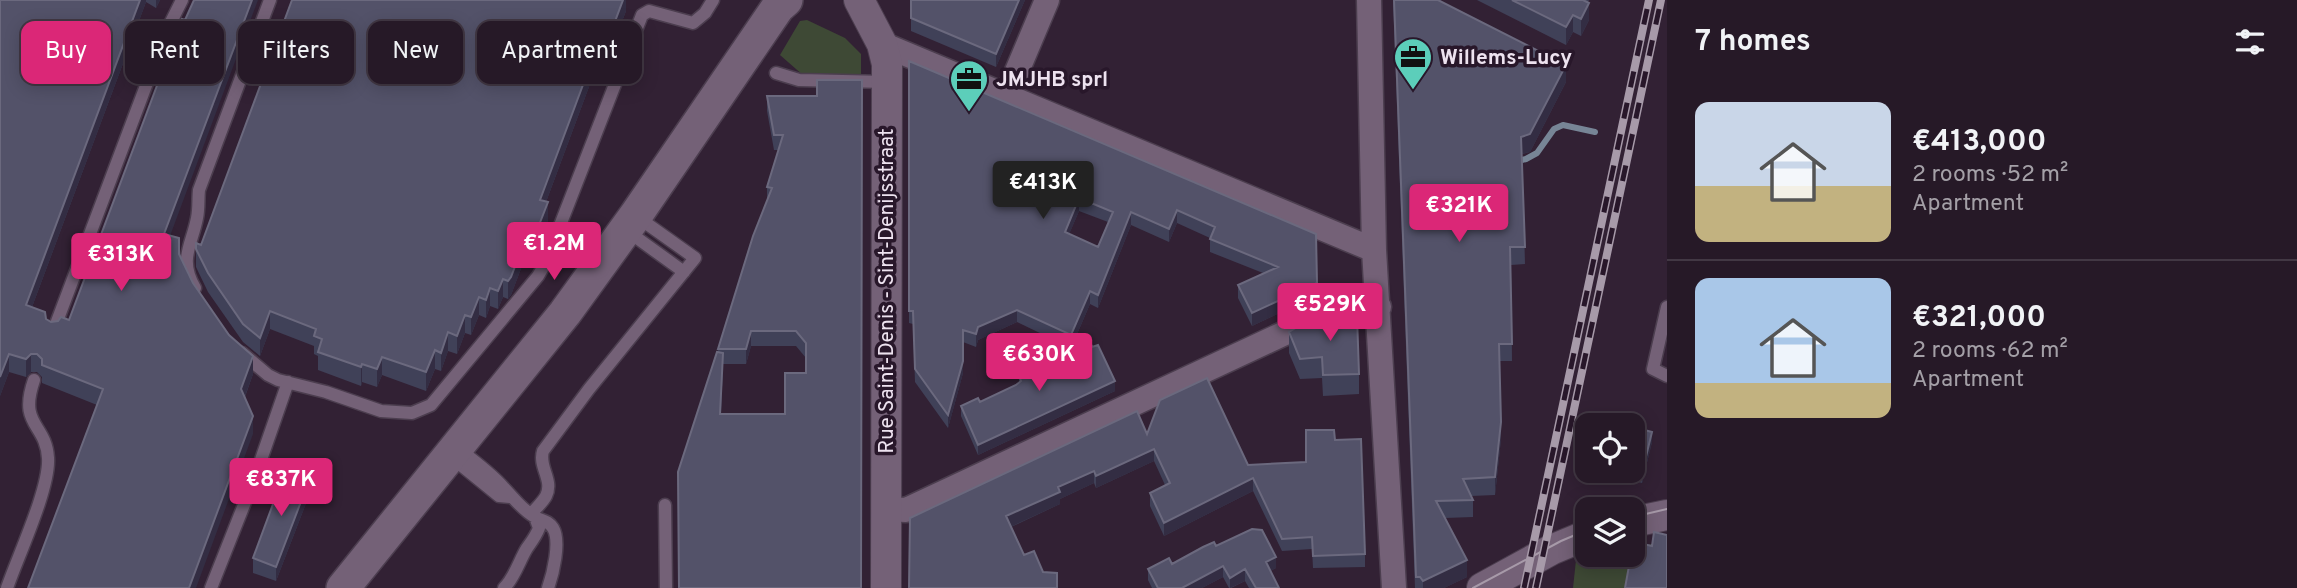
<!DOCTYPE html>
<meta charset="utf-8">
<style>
:root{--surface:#261927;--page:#322633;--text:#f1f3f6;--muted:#a4a0a7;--line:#423844;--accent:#db2777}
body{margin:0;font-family:Overpass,sans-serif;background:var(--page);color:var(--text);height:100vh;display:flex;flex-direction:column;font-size:26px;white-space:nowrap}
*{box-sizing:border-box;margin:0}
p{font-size:23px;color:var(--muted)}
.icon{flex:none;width:38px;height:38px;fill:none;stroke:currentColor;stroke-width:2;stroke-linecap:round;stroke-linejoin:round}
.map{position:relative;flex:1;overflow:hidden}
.details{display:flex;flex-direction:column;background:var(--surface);width:630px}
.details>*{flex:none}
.banner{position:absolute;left:21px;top:21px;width:665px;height:63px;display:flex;gap:14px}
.fabs{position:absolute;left:1575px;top:413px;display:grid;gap:14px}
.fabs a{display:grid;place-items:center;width:70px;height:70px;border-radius:14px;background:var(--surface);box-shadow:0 4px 18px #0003,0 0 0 2px var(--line);font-size:35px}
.price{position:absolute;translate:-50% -60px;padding:0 16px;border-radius:7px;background:var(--accent);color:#fff;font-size:23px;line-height:46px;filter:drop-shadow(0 2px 4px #0008)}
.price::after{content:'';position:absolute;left:50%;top:42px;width:21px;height:16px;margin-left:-10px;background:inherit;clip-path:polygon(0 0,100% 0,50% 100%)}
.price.on{background:#222;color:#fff}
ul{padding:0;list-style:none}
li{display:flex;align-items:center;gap:21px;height:175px;padding:0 28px}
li+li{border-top:2px solid var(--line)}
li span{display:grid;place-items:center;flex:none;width:196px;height:140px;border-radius:14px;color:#555}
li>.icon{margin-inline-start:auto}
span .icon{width:84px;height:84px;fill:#fffc;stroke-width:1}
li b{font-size:30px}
h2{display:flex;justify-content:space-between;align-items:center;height:84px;padding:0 28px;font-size:30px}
.tag{padding:0 24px;border-radius:14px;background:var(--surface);box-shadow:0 4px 18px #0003,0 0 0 2px var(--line);font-size:24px;line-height:63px}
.tag.on{background:var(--accent);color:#fff}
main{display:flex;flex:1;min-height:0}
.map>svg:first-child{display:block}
.green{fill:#3e4935}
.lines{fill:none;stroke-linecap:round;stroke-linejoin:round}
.stream{stroke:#778596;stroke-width:6}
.service-casing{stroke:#4c3e4f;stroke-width:15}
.minor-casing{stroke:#4c3e4f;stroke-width:27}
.tertiary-casing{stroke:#4c3e4f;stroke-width:32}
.secondary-casing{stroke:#4c3e4f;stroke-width:36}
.service{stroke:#746177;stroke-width:12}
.minor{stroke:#746177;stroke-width:24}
.tertiary{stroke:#746177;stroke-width:30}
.secondary{stroke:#746177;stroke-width:33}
.tram{stroke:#a79aa9;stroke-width:2}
.rail-casing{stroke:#a79aa9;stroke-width:8}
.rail{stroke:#28172a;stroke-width:5;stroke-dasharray:16;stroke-linecap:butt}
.wall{fill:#404158;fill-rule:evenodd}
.shaded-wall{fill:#332d43}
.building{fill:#535269;stroke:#6b697e;stroke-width:2;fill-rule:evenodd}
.labels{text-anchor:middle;stroke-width:7;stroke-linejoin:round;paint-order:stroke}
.poi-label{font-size:21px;font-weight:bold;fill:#ede2ef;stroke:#28172a;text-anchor:start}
.street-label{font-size:21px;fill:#ede2ef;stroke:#28172a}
</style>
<main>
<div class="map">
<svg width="1667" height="588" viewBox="0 0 1667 588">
<rect width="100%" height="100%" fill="#322134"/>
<path class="green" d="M807,20L845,38L861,54V77L804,76L780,55L800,21Z
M1667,541V588H1573L1576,560L1602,555H1633V548Z"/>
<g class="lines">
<path class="stream" d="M1515,162L1526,159L1537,153L1554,129L1563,125L1595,132"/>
<defs>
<path id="service" d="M776,73L799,80L886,82
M626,230L684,272
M195,288C178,259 192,245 197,218C199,209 198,199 199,190L270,0
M1667,307L1653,369L1667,376
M53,332L167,30L182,0
M242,353L268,375L278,380L326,392L381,411L412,413L431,405L538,276L545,264L642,15L649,11L693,23L705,13L713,0
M457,447C472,460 490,472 503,487C513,497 522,510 535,517C542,521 548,520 553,528C561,541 553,574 548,588
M451,457L499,496L510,497
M665,505L666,588
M531,514C536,508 543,502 546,496C554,480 538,467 543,451L589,389L695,258L636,216
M7,588C18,556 50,488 48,458C46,423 18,426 34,380
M211,588L255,477L288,382
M504,588C515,577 519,561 527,548C532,541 536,536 539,528L535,517"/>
<path id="minor" d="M1369,0L1374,250L1394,588
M882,44L1374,250
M1007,95L1047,0
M887,509L906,510L1330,312L1379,307"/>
<path id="tertiary" d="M859,0L882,44L887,64L886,588
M1633,522L1667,515
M1482,588L1551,550L1587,535"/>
<path id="secondary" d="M343,588L565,313L636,215L778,7L786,0"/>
</defs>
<use href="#service" class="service-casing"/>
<use href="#minor" class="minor-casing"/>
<use href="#tertiary" class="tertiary-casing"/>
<use href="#secondary" class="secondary-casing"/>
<use href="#service" class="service"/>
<use href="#minor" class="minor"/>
<use href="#tertiary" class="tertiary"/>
<use href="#secondary" class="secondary"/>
<path class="tram" d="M1633,517L1667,509
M1473,588L1561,541L1587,530"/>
<defs>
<path id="rail" d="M1524,588L1649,0
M1536,588L1661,0"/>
</defs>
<use href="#rail" class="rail-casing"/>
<use href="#rail" class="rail"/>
</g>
<path class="wall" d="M0,0H160L156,8L146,2L32,307L51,322L69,320L170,236L193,283L253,374L245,397L253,434L97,405L42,383V377L37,372H31L26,377L9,372L0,396Z
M626,0V11L611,50L605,47L599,60L546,202L548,220L532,261L525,258L511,295L508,299L503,297L498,309L490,306L486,318L479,315L471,335L465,333L457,354L448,351L441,371L435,369L426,391L382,375L377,387L362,382L361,386L318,370V356L314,354V346L270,329L260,356L243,342L208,292L196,267V243L201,245Z
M911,0H1025L996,67L911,31Z
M1393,0H1438L1566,82L1530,152L1522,154L1525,264L1511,265L1512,361H1499L1501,439L1495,495L1471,496L1473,500V517L1445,518L1467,577L1444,588H1415Z
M1477,0H1589L1588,2L1589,20L1581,36L1573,32L1566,45Z
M909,61L1316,234L1317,295L1252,326L1238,298V285L1263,273L1210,252V238L1177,223L1169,242L1131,225L1098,308L1090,304L1071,348L1017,322L978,340L976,347L963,342V373L948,428L915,382L913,324L909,323ZM1079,211L1108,222L1098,247L1069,234Z
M767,96H817L861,588H679L718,349L767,201V187L779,150H774L767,111ZM751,346H796L806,358V373L785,414H721L723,364H746Z
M1289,332L1359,374V394L1323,396L1322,378L1300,379L1289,353Z
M1064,357L1115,391L978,455L961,416V406L980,402L1016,385L1019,382V376Z
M1147,434L1248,465L1306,462L1335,440L1365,554V567L1313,568L1312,549L1282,551L1253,491L1164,536L1150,506V493L1165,485L1154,461L1096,488L1094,483L1060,499V504L1011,527L1024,555L1043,572L909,588Z
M1652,442L1642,483L1615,476V471H1633Z
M310,493L276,581L253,573V558Z
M1172,564L1276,568L1270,571L1279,588H1249L1245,581L1231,588H1229L1223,577L1202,588H1152L1148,580V569Z"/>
<path class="shaded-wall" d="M140,0H146V2L26,323V305Z
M156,0H160L156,8Z
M252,0H258L164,252V234Z
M623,0H626V11L611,50V32Z
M1019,0H1025L996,67V54Z
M1589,3V20L1581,36V19Z
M1573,15V32L1566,45V27Z
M605,29V47L599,60L540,218V200L599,42Z
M1566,65V82L1530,152L1521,154V137Z
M1079,198V211L1065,244V232Z
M548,202V220L532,261V243Z
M1177,210V223L1169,242V229Z
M1131,212V225L1098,308V295Z
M525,240V258L511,295L508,299V281Z
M503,279V297L498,309V291Z
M1317,283V295L1252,326V313Z
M490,288V306L486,318V300Z
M1090,291V304L1071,348V335Z
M479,297V315L471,335V317Z
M1017,310V322L978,340L976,347V334L978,327Z
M270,311V329L260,356V338Z
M465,315V333L457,354V336Z
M751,331V346L746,364V349Z
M448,332V351L441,371V353Z
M435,350V369L426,391V372Z
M723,353V368L720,429V414Z
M9,354V372L0,396V377Z
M31,354V372L26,377V359Z
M253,356V374L241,407V389Z
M382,357V375L377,387V369Z
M963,361V373L948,428V415Z
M362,364V382L361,386V367Z
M1115,381V391L978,455V445Z
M253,416V434L196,588H189Z
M1501,422V439L1495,495V477Z
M1652,432V442L1642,483V473Z
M1154,449V461L1096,488V476Z
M1094,471V483L1060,499V504L1006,529V516L1058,487Z
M310,478V493L276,581V567Z
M1253,478V491L1164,536V523Z
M1276,557V568L1266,573V562Z
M1467,560V577L1444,588H1423V581Z
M1223,566V577L1202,588H1182Z
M1245,569V581L1230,588V578Z"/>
<path class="building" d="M0,0H140L26,305L45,312L46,319L51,322L58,321L61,317L69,320L182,19L185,20L194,0H252L164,234L179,238V254L193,283L229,335L253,356L241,389L253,416L189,588H28L103,389L42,365V359L37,354H31L26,359L9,354L0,377Z
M292,0H623L611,32L605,29L599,42L540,200L548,202L532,243L525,240L511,277L508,281L503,279L498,291L490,288L486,300L479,297L471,317L465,315L457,336L448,332L441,353L435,350L426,372L382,357L377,369L362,364L361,367L318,352L322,339L314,336L316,329L270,311L260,338L243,324L208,273L196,249V243L201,245Z
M911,0H1019L996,54L911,18Z
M1394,0H1438L1566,65L1530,134L1521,137L1525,247H1510L1512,344H1499L1501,422L1495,477L1463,479L1473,500L1436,501L1467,560L1423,581L1420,577H1416Z
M1512,0H1583L1589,3L1581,19L1573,15L1566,27Z
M909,61L1316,234L1317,283L1252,313L1238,285L1278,267L1210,239L1215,227L1177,210L1169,229L1131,212L1098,295L1090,291L1071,335L1017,310L978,327L976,334L963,330V361L948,415L915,369L913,311H909ZM1079,198L1113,212L1098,247L1065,232Z
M817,80H862L861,588H679L678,472L717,352L723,353L720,414H785V373H806V343L796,331H751L746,349H718L753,236L772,188L767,187L783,135H774L767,96H817Z
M1317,315L1357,316L1359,374L1323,375L1322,357L1300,359L1289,332Z
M1091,344L1092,347L1098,345L1115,381L978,445L961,406L978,398L980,402L1016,385L1021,381L1019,376L1064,355L1063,358Z
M1207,378L1248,465L1306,462V430H1334L1335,440L1361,439L1365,554L1313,556L1312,537L1282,539L1253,478L1164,523L1150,493L1170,483L1154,449L1096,476L1094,471L1058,487L1060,492L1006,516L1024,555L1034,551L1043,572L1057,573V588H909L910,518L1137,411L1147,434L1160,400Z
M1633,427L1652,432L1642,473L1633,470Z
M286,469L310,478L276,567L253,558Z
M1252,529L1262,530L1276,557L1266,562L1279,588H1256L1245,569L1230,578L1223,566L1182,588H1158L1148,569L1169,558L1172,564L1203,547L1214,542L1216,546Z
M1654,532L1667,535V588H1625L1631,555H1633L1634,542L1652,546Z"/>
<defs>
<symbol id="office-pin" viewBox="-11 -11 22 30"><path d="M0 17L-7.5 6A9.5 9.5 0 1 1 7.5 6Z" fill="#5cceba" stroke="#28172a"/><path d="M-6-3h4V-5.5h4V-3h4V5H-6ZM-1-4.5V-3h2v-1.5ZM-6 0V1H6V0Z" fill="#111"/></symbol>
</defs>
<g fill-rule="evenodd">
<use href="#office-pin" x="1391" y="35" width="44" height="60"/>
<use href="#office-pin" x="947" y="57" width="44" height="60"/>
</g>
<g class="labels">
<g class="poi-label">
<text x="1440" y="64">Willems-Lucy</text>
<text x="996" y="86">JMJHB sprl</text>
</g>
<g class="street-label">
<text transform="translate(886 291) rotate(-90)" y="7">Rue Saint-Denis - Sint-Denijsstraat</text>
</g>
</g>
</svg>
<div class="fabs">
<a><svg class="icon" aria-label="locate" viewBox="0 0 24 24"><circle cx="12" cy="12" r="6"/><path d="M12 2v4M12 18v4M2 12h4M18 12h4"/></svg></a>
<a><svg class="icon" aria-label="layers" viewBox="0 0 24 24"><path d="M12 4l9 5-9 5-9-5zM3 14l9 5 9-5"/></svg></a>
</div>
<b class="price on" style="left:1043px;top:221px">€413K</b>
<b class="price" style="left:1459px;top:244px">€321K</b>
<b class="price" style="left:554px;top:282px">€1.2M</b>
<b class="price" style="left:121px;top:293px">€313K</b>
<b class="price" style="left:1330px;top:343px">€529K</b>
<b class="price" style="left:1039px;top:393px">€630K</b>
<b class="price" style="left:281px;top:518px">€837K</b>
<div class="banner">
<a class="tag on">Buy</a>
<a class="tag">Rent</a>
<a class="tag">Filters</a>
<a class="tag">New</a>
<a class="tag">Apartment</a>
</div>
</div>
<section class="details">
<h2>7 homes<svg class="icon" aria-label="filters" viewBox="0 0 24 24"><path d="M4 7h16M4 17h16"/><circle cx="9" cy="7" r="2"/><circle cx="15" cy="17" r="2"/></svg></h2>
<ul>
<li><span style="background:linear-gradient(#c9d6e8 60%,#c2b280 0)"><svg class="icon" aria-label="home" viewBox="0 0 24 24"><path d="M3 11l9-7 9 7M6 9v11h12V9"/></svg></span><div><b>€413,000</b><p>2 rooms · 52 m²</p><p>Apartment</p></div></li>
<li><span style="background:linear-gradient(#a9c7e8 75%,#c2b280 0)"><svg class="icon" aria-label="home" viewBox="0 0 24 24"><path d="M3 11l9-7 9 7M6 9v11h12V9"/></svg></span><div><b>€321,000</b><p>2 rooms · 62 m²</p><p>Apartment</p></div></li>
</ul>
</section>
</main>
